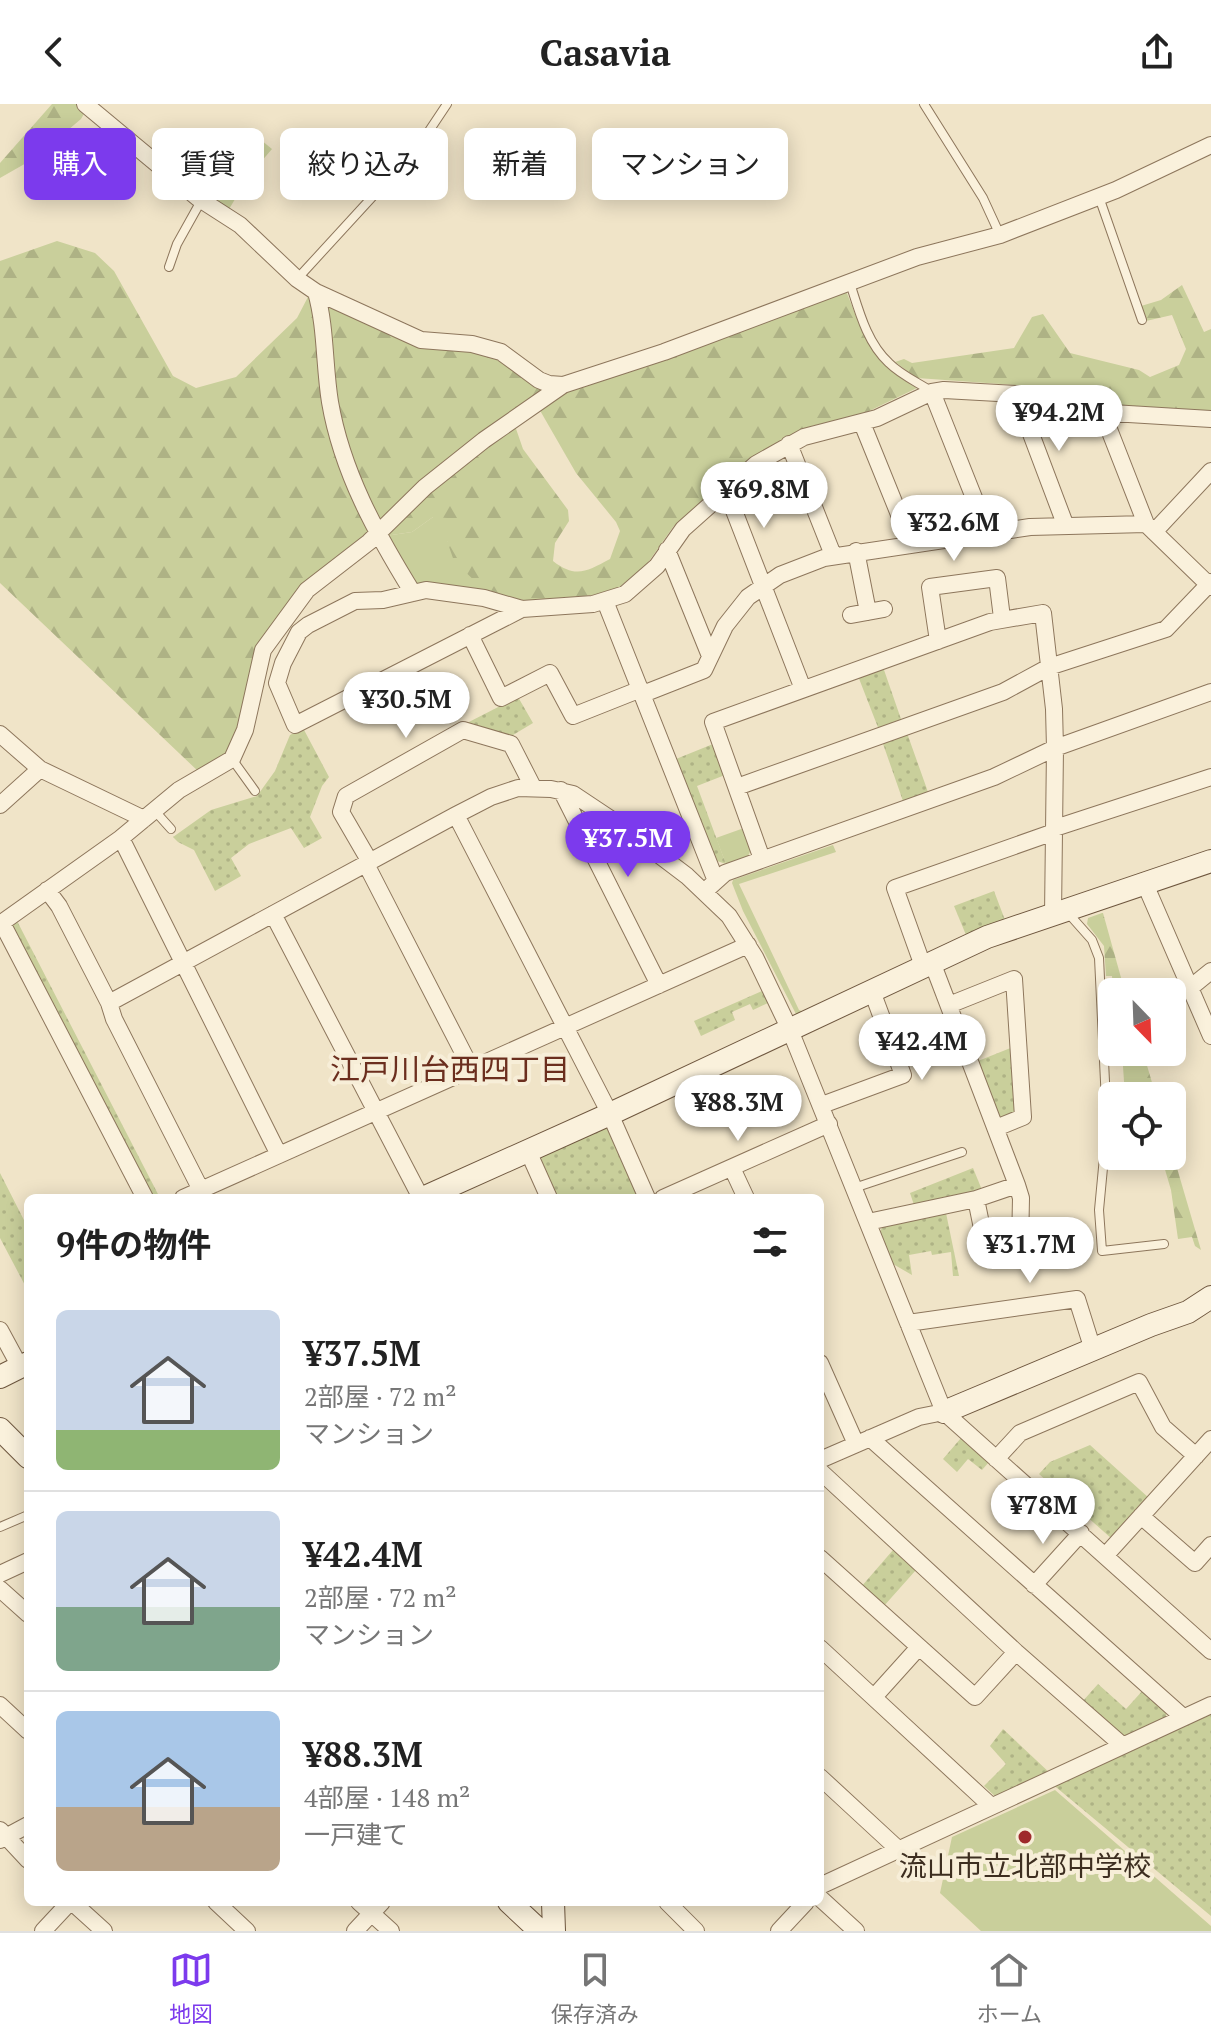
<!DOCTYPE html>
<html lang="ja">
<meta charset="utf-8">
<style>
:root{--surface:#fff;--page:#f6f6f6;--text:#222;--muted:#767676;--line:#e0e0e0;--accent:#7c3aed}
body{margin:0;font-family:"PT Serif","Noto Sans JP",serif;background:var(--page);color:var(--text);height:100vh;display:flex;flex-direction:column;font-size:30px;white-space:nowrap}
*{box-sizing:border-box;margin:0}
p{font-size:26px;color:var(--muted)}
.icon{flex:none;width:44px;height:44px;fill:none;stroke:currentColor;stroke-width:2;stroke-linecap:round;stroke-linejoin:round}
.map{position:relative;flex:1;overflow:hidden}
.side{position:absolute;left:24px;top:1090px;width:800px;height:712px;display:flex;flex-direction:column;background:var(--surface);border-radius:12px;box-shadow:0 4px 20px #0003}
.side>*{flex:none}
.banner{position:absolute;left:24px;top:24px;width:800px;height:72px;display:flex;gap:16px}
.needle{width:52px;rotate:157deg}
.fabs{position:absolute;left:1098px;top:874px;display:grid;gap:16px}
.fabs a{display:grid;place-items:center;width:88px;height:88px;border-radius:12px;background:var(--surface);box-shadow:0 4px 20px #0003;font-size:40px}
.price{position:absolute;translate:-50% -68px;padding:0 18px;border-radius:28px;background:#fff;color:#222;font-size:26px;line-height:52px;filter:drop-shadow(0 2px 4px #0008)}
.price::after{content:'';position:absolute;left:50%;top:48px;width:24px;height:18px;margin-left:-12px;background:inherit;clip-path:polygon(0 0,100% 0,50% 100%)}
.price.active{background:var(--accent);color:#fff}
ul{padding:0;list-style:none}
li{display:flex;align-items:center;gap:24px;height:200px;padding:0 32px}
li+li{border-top:2px solid var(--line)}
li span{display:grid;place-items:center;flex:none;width:224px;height:160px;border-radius:12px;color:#555}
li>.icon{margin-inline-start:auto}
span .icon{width:96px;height:96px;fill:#fffc;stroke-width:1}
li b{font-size:34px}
h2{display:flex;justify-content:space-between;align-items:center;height:96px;padding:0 32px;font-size:34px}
.chip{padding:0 28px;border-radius:12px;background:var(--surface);box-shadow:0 4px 20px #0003;font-size:28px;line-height:72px}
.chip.active{background:var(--accent);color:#fff}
header{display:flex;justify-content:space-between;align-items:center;height:104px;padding:0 32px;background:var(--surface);font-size:36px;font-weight:800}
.dock{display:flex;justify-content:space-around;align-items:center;height:112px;border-top:2px solid var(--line);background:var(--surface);font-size:22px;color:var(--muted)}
.dock a{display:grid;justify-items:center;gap:4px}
.dock .active{color:var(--accent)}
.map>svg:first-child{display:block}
.grass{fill:#c9cf9b}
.forest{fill:url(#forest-firs)}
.park{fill:url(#park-dots)}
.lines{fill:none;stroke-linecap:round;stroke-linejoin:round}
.lane-casing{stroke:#8d765c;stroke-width:10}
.street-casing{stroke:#8d765c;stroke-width:18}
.secondary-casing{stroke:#6f573f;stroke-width:24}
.lane{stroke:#faf1dc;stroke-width:8}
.street{stroke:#faf1dc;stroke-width:16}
.secondary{stroke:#faf1dc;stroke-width:22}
.poi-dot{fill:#9e2a2b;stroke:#f7eed8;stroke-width:3}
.labels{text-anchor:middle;stroke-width:8;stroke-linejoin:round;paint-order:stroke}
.poi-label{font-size:28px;fill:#3d2e20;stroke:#f7eed8}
.neighbourhood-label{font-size:30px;fill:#6b2e1e;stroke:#f7eed8}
</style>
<header><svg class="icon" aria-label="back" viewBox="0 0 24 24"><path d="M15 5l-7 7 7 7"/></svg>Casavia<svg class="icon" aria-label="share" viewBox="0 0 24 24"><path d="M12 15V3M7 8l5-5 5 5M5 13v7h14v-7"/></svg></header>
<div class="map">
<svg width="1211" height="1827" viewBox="0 0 1211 1827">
<defs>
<pattern id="forest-firs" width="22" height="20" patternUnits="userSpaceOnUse" patternTransform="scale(2)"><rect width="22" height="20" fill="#c9cf9b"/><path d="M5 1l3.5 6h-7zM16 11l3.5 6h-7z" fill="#aeb285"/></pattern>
<pattern id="park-dots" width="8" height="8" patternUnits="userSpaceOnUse" patternTransform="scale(2)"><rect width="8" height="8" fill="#c9cf9b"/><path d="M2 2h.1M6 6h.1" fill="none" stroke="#aeb285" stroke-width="1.8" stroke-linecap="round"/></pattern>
</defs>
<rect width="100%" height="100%" fill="#f0e4c8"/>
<path class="grass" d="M256,32L272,45L248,73L228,107L200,86L223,61L230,65Z
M433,413H447V437L505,493L414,483L385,432L412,428Z
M744,724L752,744L748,752L726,760L716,734Z
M833,741L836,748L739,780L799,906L804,908L796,910L743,807L732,779L733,776Z
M1055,1686L1211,1822V1827H981L940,1789L952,1733Z"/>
<path class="forest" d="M52,0H76L85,8L81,15L35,54L0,74V59Z
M57,137L95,149L114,167L173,272L196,284L236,273L297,214L309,191L371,432L268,527L238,641L200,669L0,479V157Z
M1182,181L1204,228L1211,225V307L1048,298L1028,282L917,274L895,258L904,255L912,259L1014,244L1032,213L1043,210L1070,249L1139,266L1150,273L1179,261L1186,245L1172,211L1146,217L1141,202L1161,196Z
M846,187C866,236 869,256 917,284L865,309L812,322L755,352L673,423L647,460L616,486L594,491L530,497L505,493L481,483L454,457L447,437V414L433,413L412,428L385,432L403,408L514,319L523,345L568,406L569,417L555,439L553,457C576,475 587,467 610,455L620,427L616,418L576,369L538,303L555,292Z
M324,195L394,230L486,247L547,284L379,425L340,320Z
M1102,809H1103L1125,888H1113L1112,872H1106L1104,842L1087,820L1088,814Z
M1122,948H1143L1156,992H1125Z
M1172,1047L1201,1146L1195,1142L1192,1133L1178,1135L1171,1086L1161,1052H1172Z"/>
<path class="park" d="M883,563L902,618L879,626L858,572Z
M518,593L533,619L508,634L465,620Z
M303,624L329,673L322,682L310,713L322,734L304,744L291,724L249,740L231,754L241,772L215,787L194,746L178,738L173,733L211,706L257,692L275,667L290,631Z
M907,629L928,688L903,697L882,637Z
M713,640L725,671L697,682L726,760L717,757L676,655Z
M994,787L1005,816L966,831L954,802Z
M16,815L160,1094H151L12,822Z
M762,887L768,899L753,906L750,900L732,908L735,916L701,932L694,917Z
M1013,943L1016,1006L1005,1015L999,1012L978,957Z
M604,1024L612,1027L640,1094H555L540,1060L542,1052Z
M973,1064L982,1086L914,1101L910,1089Z
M0,1069L28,1124V1187L0,1134Z
M946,1109L959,1172H953L951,1148L932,1151L931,1147L909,1151L912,1171L893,1160L880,1128L883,1121Z
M961,1334L989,1358L982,1366L968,1355L957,1368L943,1355Z
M1090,1341L1149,1394L1112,1435L1039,1370L1050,1358Z
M893,1446L916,1466L883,1503L861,1483Z
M1098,1580L1126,1605L1144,1585L1167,1605L1165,1617L1129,1633H1121L1082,1598Z
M1211,1607V1812L1051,1679Z
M1003,1625L1052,1671L999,1696L984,1682L1006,1660L990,1642Z"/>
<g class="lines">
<defs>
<path id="lane" d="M924,0L983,94L1000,131
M1099,93L1142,216
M169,163L177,140L201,97
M297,175L419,42L447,0
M850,179C859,207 867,239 889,259C901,271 917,278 931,287
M232,655L255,687
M154,706L171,725
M1068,809L1092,836L1099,854L1106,998V1032L1099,1106L1102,1147L1164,1140
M854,1084L962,1048
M0,1423L28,1411"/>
<path id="street" d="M85,0L198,94L240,121L297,175L316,188L421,236L472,240L501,248L539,276L549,280L563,281L664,248L917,153L1000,131L1116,86L1211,41
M316,188C326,223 324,261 330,298C342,368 376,429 413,489
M932,288L988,429
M1016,290L1065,420
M1103,310L1146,420L1211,483
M862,319L911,440
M789,340L833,451
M726,386L803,585
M1154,428L1211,367
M667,446L710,552
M856,447L868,508
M605,497L716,777
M522,505L484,494L426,486L383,496L355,497L308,521L299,528L283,559L277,579L295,621L522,505L593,500L625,490L657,462L683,425L756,360L804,333L877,314L932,288L944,286L1016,290L1046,305L1211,315
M851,511L884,505
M470,531L501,594L550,569L573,612L641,585
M938,537L930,483L997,474L1002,514
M643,590L704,566L725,522L748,493L780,471L824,454L1030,423L1146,420
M0,630L40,665L144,715
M737,683L1003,588L1049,563L1166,525L1211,478
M561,686L659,881
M0,701L40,665
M456,711L610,1010L647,1094
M1055,724L1211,673
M121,734L279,1051
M762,755L713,618L990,518L1043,509L1054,605L1055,644L1053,811
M370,758L341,708L346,692L463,626L511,640L533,683
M366,760L471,964
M1145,780L1211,932
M47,786L59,802L109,899L456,711L491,693L518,684L551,685L573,690L621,722L687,772L729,812L755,853L790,926L944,1308L1211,1547
M705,787L725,769L994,673L1055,644L1211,588
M273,810L421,1094
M2,819L145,1094
M0,820L121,734L179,686L232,655L245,626L263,546L307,486L369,438L425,383L484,336L563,281
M923,862L895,784L1054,728
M1190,884L1211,867
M109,899L114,915L201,1086
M949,901L1014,875L1023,1013L996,1024
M822,1001L903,971L872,887
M528,1047L549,1094
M732,1064L746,1094
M183,1094L748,841
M663,1094L829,1020
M976,1095L987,1149L1020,1143L1021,1094L1017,1081
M868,1118L976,1095L1017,1081L932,858
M908,1219L1077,1195L1093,1246
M0,1226L20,1263
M820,1259L856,1340
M870,1334L1183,1613
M996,1355L1020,1329L1139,1278L1163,1323L1196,1352
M820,1356L919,1313L944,1308
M820,1367L1016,1548L1122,1641
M1141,1412L1195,1459L1211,1441
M1105,1452L1211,1335
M820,1454L975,1593L1016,1548
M0,1470L28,1457
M1034,1481L1081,1429
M0,1485L28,1510
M820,1544L990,1701
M874,1593L919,1543
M0,1601L28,1627
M820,1673L898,1745
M0,1726L28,1756
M0,1736L28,1721
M820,1782L1211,1601
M820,1794L856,1827
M72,1798L104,1827
M216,1798L247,1827
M359,1798L391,1827
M667,1798L696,1827
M43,1827L70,1798
M355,1827L382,1798
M779,1827L806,1798"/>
<path id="secondary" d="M423,1094L610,1010L987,833L1211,757
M0,1273L28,1259
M944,1308L1151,1221L1188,1208L1211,1193
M0,1325L28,1353
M509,1798L540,1827
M553,1798L554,1827"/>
</defs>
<use href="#lane" class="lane-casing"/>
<use href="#street" class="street-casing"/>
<use href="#secondary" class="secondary-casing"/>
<use href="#lane" class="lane"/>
<use href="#street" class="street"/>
<use href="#secondary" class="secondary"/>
</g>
<circle class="poi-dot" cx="1025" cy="1733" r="8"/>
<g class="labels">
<g class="poi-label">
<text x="1025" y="1772">流山市立北部中学校</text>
</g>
<g class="neighbourhood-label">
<text x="450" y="976">江戸川台西四丁目</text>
</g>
</g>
</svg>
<div class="fabs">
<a><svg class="needle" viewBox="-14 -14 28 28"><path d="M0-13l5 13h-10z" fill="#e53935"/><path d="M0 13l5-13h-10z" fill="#767676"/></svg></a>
<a><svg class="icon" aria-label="locate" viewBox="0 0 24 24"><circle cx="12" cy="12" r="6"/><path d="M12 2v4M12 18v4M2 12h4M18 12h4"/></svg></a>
</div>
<b class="price" style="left:1059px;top:349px">¥94.2M</b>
<b class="price" style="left:764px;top:426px">¥69.8M</b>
<b class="price" style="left:954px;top:459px">¥32.6M</b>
<b class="price" style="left:406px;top:636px">¥30.5M</b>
<b class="price active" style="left:628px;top:775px">¥37.5M</b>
<b class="price" style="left:922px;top:978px">¥42.4M</b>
<b class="price" style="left:738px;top:1039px">¥88.3M</b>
<b class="price" style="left:1030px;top:1181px">¥31.7M</b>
<b class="price" style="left:1043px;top:1442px">¥78M</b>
<div class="banner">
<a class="chip active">購入</a>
<a class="chip">賃貸</a>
<a class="chip">絞り込み</a>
<a class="chip">新着</a>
<a class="chip">マンション</a>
</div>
<section class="side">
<h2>9件の物件<svg class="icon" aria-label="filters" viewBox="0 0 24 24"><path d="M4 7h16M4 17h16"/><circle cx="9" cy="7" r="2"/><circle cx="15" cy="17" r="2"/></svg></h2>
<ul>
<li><span style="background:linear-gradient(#c9d6e8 75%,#8fb573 0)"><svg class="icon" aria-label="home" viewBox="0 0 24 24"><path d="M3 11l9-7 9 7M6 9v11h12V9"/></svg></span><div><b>¥37.5M</b><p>2部屋 · 72 m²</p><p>マンション</p></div></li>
<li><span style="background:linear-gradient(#c9d6e8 60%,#7fa58c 0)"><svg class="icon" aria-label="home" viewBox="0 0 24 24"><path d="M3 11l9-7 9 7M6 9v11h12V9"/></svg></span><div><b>¥42.4M</b><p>2部屋 · 72 m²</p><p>マンション</p></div></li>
<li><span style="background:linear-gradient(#a9c7e8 60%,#b9a48a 0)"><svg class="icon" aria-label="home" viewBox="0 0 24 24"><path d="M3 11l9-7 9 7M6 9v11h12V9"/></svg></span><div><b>¥88.3M</b><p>4部屋 · 148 m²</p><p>一戸建て</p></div></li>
</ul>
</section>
</div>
<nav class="dock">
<a class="active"><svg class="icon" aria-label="map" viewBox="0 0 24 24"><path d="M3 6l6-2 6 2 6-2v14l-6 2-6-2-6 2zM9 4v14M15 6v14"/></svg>地図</a>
<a><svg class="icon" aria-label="saved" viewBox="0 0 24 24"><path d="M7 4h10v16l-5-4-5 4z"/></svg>保存済み</a>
<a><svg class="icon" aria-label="home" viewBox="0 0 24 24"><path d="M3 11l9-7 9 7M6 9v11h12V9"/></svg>ホーム</a>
</nav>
